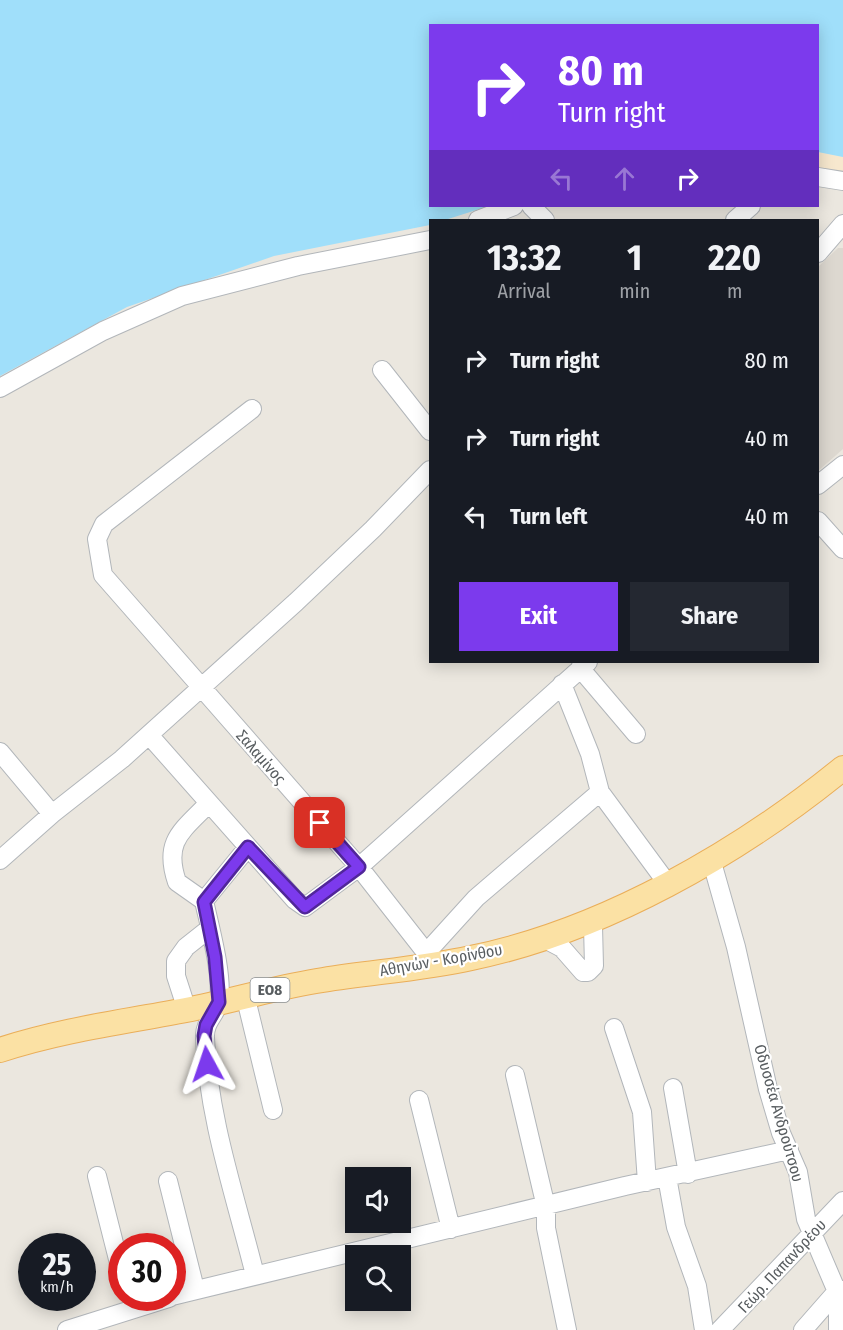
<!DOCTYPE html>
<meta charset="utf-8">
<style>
body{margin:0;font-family:"Fira Sans Condensed",sans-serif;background:#242831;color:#f1f3f6;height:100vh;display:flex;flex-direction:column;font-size:22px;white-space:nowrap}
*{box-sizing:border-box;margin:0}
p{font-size:20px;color:#9ea1a6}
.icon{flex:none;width:33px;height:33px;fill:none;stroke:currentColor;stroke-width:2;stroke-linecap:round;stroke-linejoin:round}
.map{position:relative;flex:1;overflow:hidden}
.side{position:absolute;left:429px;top:219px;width:390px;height:444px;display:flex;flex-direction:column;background:#171b24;border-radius:0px;box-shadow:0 3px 15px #0003}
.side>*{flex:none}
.hud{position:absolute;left:429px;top:24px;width:390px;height:183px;border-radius:0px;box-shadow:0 3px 15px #0003;background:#7c3aed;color:#fff;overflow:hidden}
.buttons{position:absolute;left:345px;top:1167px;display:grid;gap:12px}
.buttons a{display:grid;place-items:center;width:66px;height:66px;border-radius:0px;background:#171b24;box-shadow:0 3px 15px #0003;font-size:30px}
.speed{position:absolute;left:18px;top:1233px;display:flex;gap:12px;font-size:30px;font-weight:700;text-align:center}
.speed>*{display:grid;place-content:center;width:78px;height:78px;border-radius:50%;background:#171b24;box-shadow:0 3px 15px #0003;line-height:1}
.speed small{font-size:15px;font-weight:400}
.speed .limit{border:9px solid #d22;background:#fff;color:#111}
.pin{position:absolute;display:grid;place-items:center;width:51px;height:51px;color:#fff;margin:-26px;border-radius:12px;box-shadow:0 3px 9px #0006}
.me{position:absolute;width:66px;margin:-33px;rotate:355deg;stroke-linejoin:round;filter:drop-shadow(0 0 4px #0008)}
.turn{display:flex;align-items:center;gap:21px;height:126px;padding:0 30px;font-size:27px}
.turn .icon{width:78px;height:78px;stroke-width:2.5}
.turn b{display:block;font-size:42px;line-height:51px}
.lanes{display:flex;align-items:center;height:57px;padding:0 30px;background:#0003;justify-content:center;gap:30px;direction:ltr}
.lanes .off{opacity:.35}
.eta{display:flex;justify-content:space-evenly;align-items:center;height:102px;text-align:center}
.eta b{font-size:36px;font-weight:700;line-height:42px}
.primary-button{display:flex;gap:12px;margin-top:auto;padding:12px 30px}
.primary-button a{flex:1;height:69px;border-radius:0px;background:#7c3aed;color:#fff;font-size:24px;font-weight:700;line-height:69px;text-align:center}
.primary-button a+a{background:#242831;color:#f1f3f6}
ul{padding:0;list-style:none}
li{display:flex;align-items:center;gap:18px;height:78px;padding:0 30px}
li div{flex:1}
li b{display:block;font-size:22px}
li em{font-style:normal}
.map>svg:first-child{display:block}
</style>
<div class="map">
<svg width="843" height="1330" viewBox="0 0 843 1330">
<rect width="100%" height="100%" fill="#ebe7df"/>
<path fill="#ddd8d0" d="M 838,248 L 843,248 L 843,449 L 818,471 L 818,267 Z"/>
<path fill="#f7e8ce" d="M 818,152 L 843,157 L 843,175 L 818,171 Z"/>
<path fill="#a0dffa" d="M 0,0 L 843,0 L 843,157 L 818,152 L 818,26 L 430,26 L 430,206 L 489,206 L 445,220 L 430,220 L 430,225 L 274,256 L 127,307 L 0,376 Z"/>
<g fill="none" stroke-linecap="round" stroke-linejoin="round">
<defs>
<path id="minor" d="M 818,177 L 843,181
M 531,206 L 545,220
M 478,220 L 514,206
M 735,220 L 751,206
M 818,253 L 843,224
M 382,370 L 430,431
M 0,388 L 103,331 L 182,296 L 298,266 L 430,240
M 252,409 L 104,524 L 97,539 L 103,575 L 359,867 L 435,964
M 818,485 L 843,465
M 818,521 L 843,549
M 580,668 L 636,734
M 562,684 L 590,754 L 600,792 L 667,883
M 149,735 L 295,900 L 305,907 L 359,867 L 588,662
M 0,752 L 52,814
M 248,847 L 204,901 C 210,928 223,975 219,1001 C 217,1014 204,1021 205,1038 C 208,1118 236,1198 255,1275
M 711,859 L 736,947 L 768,1089 L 781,1133 L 798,1172 L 806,1219 L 838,1294 L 838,1330
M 0,860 L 52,814 L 122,759 L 296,602 L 373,529 L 430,470
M 204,901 L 177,882 C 163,841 182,831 209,803
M 543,938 L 562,948 L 583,972 L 588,972 L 594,966 L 593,926 L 595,918
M 427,952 L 476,898 L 600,792
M 245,995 L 273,1110
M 187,1010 L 176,976 L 176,961 L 186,947 L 210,928
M 614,1028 L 642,1112 L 647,1182
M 515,1075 L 546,1207 L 546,1228 L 567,1330
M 673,1088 L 688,1174
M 419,1100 L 451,1229
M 97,1176 L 122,1275
M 667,1177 L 676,1227 L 697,1286 L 704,1330
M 168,1181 L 195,1289
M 172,1296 L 625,1186 L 789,1150
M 67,1330 L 169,1298
M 720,1330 L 843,1201
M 803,1330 L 839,1289"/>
<path id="major" d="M 0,1050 C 61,1030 123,1022 186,1010 C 232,1001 276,987 323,980 C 372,972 422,969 471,958 C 603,931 739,853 843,768"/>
</defs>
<use href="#minor" stroke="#b2b6ba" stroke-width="20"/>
<use href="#major" stroke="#eaae59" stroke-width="26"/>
<use href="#minor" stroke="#fff" stroke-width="18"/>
<use href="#major" stroke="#fbe1a4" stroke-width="24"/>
</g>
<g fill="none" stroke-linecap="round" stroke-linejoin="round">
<defs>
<path id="route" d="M 207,1064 L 204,1036 L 206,1025 L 219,1002 L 215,957 L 204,902 L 248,847 L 305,907 L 359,867 L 320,823"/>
</defs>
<use href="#route" stroke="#51269a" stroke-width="15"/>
<use href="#route" stroke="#7c3aed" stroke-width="10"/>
</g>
<g text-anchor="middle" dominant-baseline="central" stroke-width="4.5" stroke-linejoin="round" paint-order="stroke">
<rect fill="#fff" stroke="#8a8e90" stroke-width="1.5" x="250.5" y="978" width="39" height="24" rx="4.5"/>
<g font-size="15" font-weight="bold" fill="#585d60">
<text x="270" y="990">ΕΟ8</text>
</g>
<g font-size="16" fill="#585d60" stroke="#fff">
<text transform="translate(261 757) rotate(49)">Σαλαμίνος</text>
<text transform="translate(441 960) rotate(-10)">Αθηνών - Κορίνθου</text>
<text transform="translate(779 1113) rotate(74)">Οδυσσέα Ανδρούτσου</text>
<text transform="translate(782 1266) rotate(-47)">Γεώρ. Παπανδρέου</text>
</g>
</g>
</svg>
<div class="buttons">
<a><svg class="icon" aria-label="sound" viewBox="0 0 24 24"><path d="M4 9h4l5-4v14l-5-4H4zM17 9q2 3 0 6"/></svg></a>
<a><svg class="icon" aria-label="search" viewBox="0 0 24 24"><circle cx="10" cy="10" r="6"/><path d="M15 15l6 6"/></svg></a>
</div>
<div class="speed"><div>25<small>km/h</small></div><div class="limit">30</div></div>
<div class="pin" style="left:320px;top:823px;background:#d93025"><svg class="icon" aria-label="arrive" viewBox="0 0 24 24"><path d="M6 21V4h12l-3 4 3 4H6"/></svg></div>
<svg class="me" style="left:207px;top:1064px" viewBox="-20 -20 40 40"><path d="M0-17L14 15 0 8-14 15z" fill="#7c3aed" stroke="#fff" stroke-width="4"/></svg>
<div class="hud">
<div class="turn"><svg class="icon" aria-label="right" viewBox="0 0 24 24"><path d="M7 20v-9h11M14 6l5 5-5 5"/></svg><div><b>80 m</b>Turn right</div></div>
<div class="lanes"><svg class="icon off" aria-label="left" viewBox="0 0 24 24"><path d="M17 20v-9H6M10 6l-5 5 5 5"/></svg><svg class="icon off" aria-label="ahead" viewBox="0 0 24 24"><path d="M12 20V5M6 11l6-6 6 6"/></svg><svg class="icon" aria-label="right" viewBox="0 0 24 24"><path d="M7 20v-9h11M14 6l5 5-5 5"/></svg></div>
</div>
<section class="side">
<div class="eta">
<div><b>13:32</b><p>Arrival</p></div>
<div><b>1</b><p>min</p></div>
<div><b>220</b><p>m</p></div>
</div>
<ul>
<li><svg class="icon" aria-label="right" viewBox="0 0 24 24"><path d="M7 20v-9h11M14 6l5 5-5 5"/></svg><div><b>Turn right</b></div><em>80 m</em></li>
<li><svg class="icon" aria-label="right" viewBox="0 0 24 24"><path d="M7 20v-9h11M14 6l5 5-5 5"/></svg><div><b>Turn right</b></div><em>40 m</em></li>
<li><svg class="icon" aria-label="left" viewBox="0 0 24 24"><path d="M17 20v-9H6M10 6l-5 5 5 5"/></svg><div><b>Turn left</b></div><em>40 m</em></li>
</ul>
<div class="primary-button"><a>Exit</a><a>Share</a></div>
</section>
</div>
